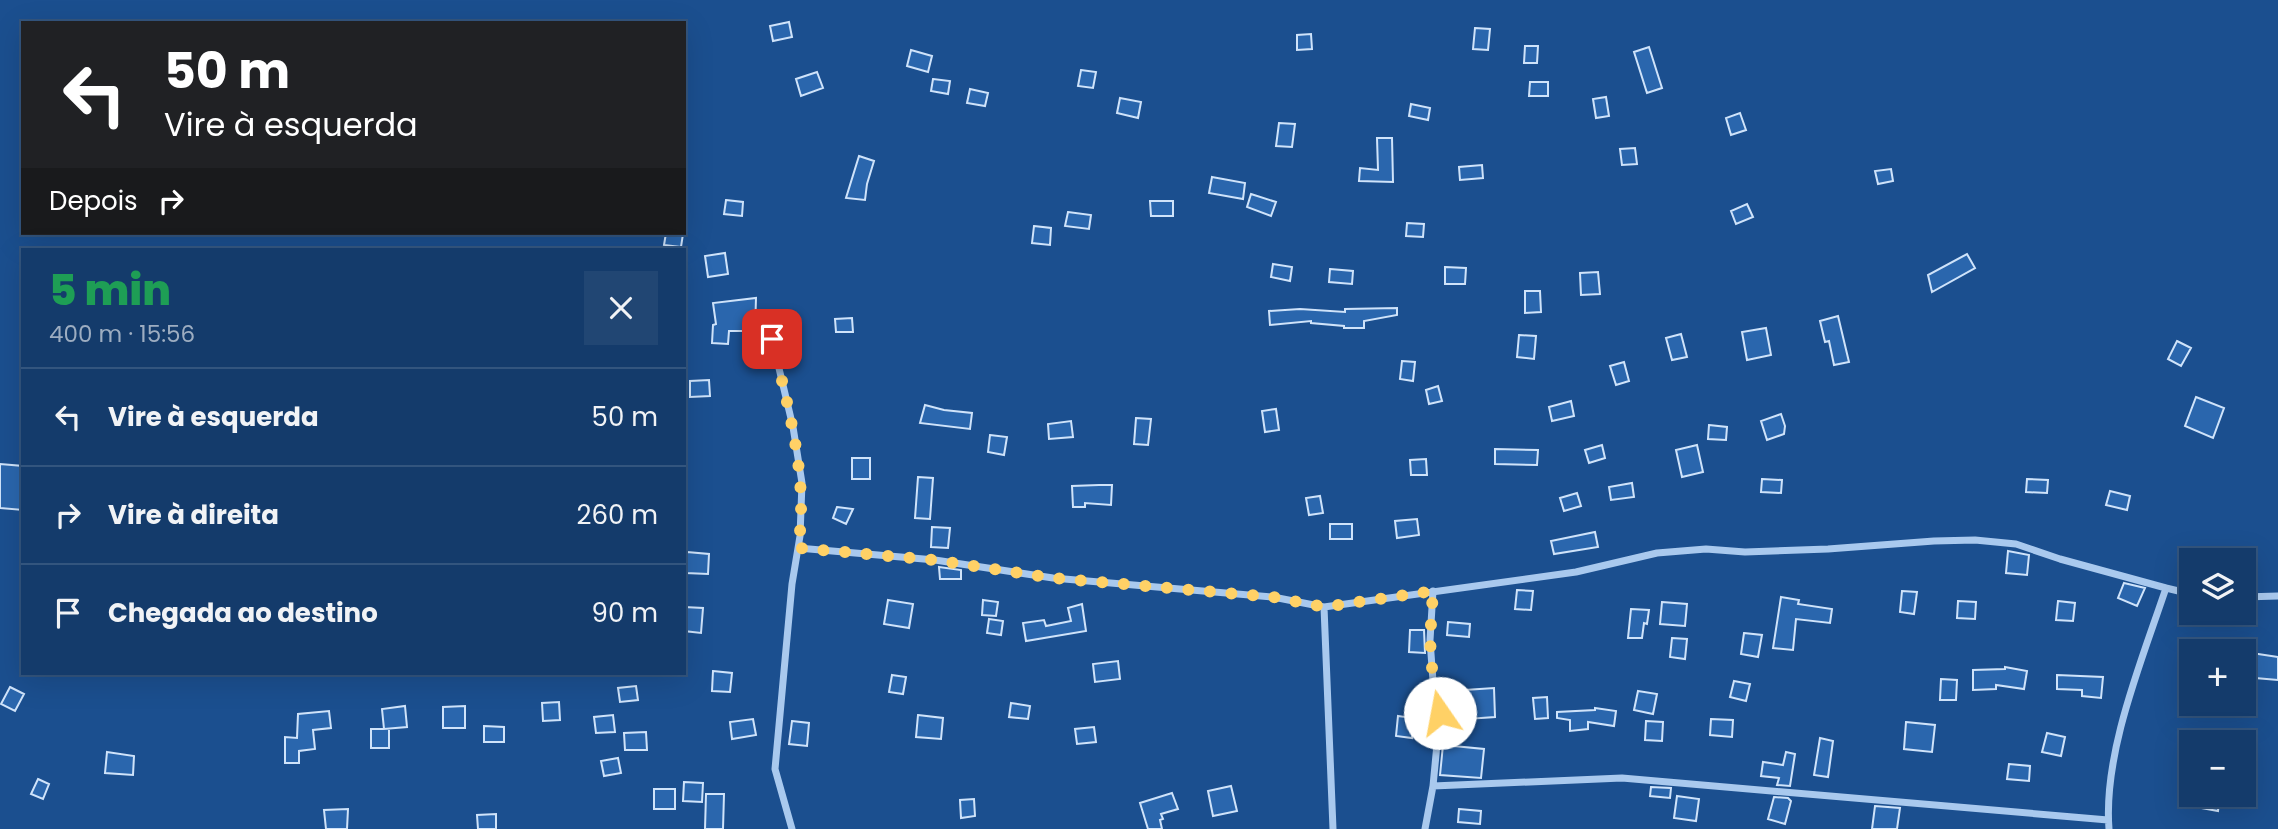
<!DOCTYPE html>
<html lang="pt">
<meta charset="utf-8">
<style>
body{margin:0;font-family:Poppins,sans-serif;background:#214673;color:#f1f3f6;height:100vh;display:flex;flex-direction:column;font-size:26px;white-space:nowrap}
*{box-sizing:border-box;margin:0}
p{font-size:23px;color:#9dadc1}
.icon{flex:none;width:38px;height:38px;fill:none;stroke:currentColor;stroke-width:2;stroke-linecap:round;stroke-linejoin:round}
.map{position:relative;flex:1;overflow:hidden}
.details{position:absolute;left:21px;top:248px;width:665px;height:427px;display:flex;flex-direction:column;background:#143b6b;border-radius:0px;box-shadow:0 7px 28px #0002,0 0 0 2px #33557e}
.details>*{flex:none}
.hud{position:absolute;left:21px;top:21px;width:665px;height:214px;border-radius:0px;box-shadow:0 7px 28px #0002,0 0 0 2px #33557e;background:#202124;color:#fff;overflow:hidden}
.controls{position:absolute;left:2179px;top:548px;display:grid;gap:14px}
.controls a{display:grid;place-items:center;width:77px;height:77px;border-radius:0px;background:#143b6b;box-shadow:0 7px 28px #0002,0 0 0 2px #33557e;font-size:35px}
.pin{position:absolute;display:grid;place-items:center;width:60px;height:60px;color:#fff;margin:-30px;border-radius:14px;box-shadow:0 4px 10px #0006}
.me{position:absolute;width:77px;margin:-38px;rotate:348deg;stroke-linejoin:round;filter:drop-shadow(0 0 5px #0008)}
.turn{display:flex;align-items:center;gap:24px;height:147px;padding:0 28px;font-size:32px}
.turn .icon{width:91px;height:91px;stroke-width:2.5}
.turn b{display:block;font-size:49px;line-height:60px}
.then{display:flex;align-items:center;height:66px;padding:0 28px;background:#0003;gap:14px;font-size:26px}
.round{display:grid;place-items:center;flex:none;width:74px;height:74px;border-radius:0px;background:#214673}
.head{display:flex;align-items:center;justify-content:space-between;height:119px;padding:0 28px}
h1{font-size:42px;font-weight:800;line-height:52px;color:#1e9e55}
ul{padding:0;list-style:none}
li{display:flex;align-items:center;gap:21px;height:98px;padding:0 28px;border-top:2px solid #33557e}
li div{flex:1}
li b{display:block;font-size:26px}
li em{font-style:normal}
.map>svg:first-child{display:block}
</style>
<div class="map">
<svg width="2278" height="829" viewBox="0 0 2278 829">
<rect width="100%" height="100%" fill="#1b4f8f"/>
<path fill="#2a66ad" stroke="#cfe3fa" stroke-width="2" d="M 789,22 L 792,37 L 773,41 L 770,26 Z
M 1475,28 L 1490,29 L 1488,50 L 1473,49 Z
M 1311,34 L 1312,49 L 1297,50 L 1297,35 Z
M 1525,46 L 1538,46 L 1537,63 L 1524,63 Z
M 1649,47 L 1662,88 L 1647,93 L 1634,52 Z
M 911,50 L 932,56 L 928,72 L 907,66 Z
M 1081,70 L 1096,72 L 1093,88 L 1078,86 Z
M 817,72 L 823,88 L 801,96 L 796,79 Z
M 933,79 L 950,81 L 948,94 L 931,91 Z
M 1530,82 L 1548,82 L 1548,96 L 1529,96 Z
M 970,89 L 988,93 L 985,106 L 967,103 Z
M 1606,97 L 1609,116 L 1596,118 L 1593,99 Z
M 1120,98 L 1141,102 L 1138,118 L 1117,113 Z
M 1411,104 L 1430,108 L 1428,120 L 1409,116 Z
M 1740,113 L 1746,130 L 1731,135 L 1726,118 Z
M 1279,123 L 1295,124 L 1292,147 L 1276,146 Z
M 1377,138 L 1392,138 L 1393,182 L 1359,181 L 1360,168 L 1378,170 Z
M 1635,148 L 1637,164 L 1622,165 L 1620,149 Z
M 859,156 L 874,161 L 867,184 L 865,200 L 846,198 Z
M 1482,165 L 1483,178 L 1460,180 L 1459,167 Z
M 1891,169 L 1893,181 L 1878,184 L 1875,171 Z
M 1212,177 L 1245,183 L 1243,199 L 1209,193 Z
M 1251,194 L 1276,202 L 1271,216 L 1247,207 Z
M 726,200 L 743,202 L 742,216 L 724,214 Z
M 1150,201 L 1173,201 L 1173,216 L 1151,216 Z
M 1747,204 L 1753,217 L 1736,224 L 1731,211 Z
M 1068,212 L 1091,215 L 1089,229 L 1065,226 Z
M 1407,223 L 1424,224 L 1423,237 L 1406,236 Z
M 1034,226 L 1051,228 L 1050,245 L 1032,243 Z
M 666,233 L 683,234 L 681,247 L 664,245 Z
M 725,253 L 728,274 L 708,277 L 705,256 Z
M 1967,254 L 1975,268 L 1932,292 L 1928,275 Z
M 1273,264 L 1292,267 L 1290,281 L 1271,277 Z
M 1445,267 L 1466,268 L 1465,284 L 1445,284 Z
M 1330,269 L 1353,271 L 1352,284 L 1329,282 Z
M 1598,272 L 1600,294 L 1581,295 L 1580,273 Z
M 1525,291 L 1540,291 L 1541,312 L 1525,313 Z
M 756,298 L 755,331 L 729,331 L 728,344 L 712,343 L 713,325 L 716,324 L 713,303 Z
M 1397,308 L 1397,315 L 1364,321 L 1364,328 L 1344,328 L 1344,326 L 1311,323 L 1311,321 L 1270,325 L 1269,311 L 1300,309 L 1345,312 L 1345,309 Z
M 1838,316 L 1849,362 L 1834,365 L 1829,341 L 1825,342 L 1820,321 Z
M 852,318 L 853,332 L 836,332 L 835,319 Z
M 1766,328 L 1771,355 L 1747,360 L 1742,332 Z
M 1681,334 L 1687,357 L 1672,360 L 1666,338 Z
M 1519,335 L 1536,336 L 1534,359 L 1517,357 Z
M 2177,341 L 2191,348 L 2181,366 L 2168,359 Z
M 1402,361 L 1415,362 L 1413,381 L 1400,379 Z
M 1624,362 L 1629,381 L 1616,385 L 1610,366 Z
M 709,380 L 710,396 L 690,397 L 690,381 Z
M 1438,386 L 1442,401 L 1429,404 L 1426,390 Z
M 2196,397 L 2224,408 L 2213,438 L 2185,426 Z
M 1571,401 L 1574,416 L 1552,421 L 1549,407 Z
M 925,405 L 944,410 L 972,413 L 970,429 L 920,423 Z
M 1276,409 L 1279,430 L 1265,432 L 1262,411 Z
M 1781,414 L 1785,426 L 1784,434 L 1767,440 L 1761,421 Z
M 1136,418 L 1151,419 L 1148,445 L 1134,444 Z
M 1071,421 L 1073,437 L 1049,439 L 1048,424 Z
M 1709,425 L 1727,427 L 1726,440 L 1708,439 Z
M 990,435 L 1007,437 L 1004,455 L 988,452 Z
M 1602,445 L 1605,458 L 1589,463 L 1585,450 Z
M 1697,445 L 1703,472 L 1682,477 L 1676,450 Z
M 1495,449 L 1538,450 L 1537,465 L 1495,464 Z
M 852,458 L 870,458 L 870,479 L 852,479 Z
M 1426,459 L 1427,475 L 1411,475 L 1410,460 Z
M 0,464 L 23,466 L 23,510 L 0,508 Z
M 918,477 L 933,478 L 930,519 L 915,518 Z
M 1762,479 L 1782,480 L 1781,493 L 1761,492 Z
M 2027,479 L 2048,480 L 2047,493 L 2026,492 Z
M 1632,483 L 1634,497 L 1611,500 L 1609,487 Z
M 1099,485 L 1112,485 L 1111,505 L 1085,503 L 1085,507 L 1073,507 L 1072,486 Z
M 2110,491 L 2130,496 L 2127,510 L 2106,505 Z
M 1577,493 L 1581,506 L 1564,511 L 1560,498 Z
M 1320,496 L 1323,513 L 1309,515 L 1306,498 Z
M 837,507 L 853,509 L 846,524 L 833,518 Z
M 1417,519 L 1419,535 L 1397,538 L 1395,521 Z
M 1330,524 L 1352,524 L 1352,539 L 1330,539 Z
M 932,527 L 950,528 L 948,548 L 931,547 Z
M 1595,532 L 1598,547 L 1554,554 L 1551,541 Z
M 2008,551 L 2029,555 L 2027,575 L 2006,573 Z
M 687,552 L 709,554 L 708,574 L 686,573 Z
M 939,567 L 961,570 L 961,579 L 940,579 Z
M 2124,583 L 2145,588 L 2137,606 L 2118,598 Z
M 1517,590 L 1533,591 L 1531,610 L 1515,609 Z
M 1902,591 L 1917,592 L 1914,614 L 1900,612 Z
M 1781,597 L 1799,600 L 1798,604 L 1832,609 L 1830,623 L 1796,619 L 1793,650 L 1773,648 Z
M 888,600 L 913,604 L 909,628 L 884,624 Z
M 983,600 L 998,602 L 996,616 L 982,615 Z
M 1958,601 L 1976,602 L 1975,619 L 1957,618 Z
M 2058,601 L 2075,603 L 2073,621 L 2056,620 Z
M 1662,602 L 1687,604 L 1685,626 L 1660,624 Z
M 1082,604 L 1086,631 L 1026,641 L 1023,623 L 1044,620 L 1046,626 L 1071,621 L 1068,608 Z
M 684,607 L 703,608 L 701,633 L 684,631 Z
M 1631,609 L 1649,610 L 1647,624 L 1644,623 L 1642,638 L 1628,638 Z
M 989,619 L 1003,621 L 1001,635 L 987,633 Z
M 1448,622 L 1470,624 L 1469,637 L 1447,635 Z
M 1410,630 L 1424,630 L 1425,653 L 1409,652 Z
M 1744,633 L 1762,635 L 1758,657 L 1741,654 Z
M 1672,638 L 1687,639 L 1685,659 L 1670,657 Z
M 2245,652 L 2278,657 L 2278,680 L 2244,677 Z
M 1118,661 L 1120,679 L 1095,682 L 1093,664 Z
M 2005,667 L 2027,671 L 2024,689 L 1996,685 L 1996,689 L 1973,690 L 1973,670 L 2005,669 Z
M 713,671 L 732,673 L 730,692 L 712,691 Z
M 892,675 L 906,677 L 903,694 L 889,692 Z
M 2057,675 L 2103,677 L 2101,698 L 2082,696 L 2082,690 L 2057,689 Z
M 1941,679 L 1957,680 L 1956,700 L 1940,700 Z
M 1734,681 L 1750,684 L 1746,701 L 1730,697 Z
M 636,686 L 638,700 L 620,702 L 618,688 Z
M 10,687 L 24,694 L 15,711 L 1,704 Z
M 1494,688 L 1495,717 L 1467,719 L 1465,690 Z
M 1638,691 L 1657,694 L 1653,714 L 1634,710 Z
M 1547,697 L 1548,718 L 1535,719 L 1533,698 Z
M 559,702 L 560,720 L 543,721 L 542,703 Z
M 1011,703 L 1030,706 L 1028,719 L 1009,717 Z
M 405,706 L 407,727 L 384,729 L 382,709 Z
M 465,706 L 465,728 L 443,728 L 443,707 Z
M 1595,708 L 1616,711 L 1614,726 L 1588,722 L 1588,729 L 1570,731 L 1570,720 L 1557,718 L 1557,712 L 1595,710 Z
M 329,711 L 331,728 L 313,730 L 315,749 L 299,751 L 299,763 L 285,763 L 285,737 L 297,738 L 298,714 Z
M 613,715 L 615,732 L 596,733 L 594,717 Z
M 918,715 L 943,718 L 941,739 L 916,737 Z
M 1398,716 L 1413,718 L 1412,738 L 1396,736 Z
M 753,719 L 756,735 L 732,739 L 730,722 Z
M 1711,719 L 1733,720 L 1732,737 L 1710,735 Z
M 792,721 L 809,723 L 807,746 L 789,744 Z
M 1646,721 L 1663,722 L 1662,741 L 1645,740 Z
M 1906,722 L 1935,725 L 1932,752 L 1904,749 Z
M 484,726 L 504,727 L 504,742 L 484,742 Z
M 1094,727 L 1096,742 L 1077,744 L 1075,729 Z
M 371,729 L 389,729 L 389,748 L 371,748 Z
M 646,732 L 647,750 L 625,750 L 624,733 Z
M 2047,733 L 2065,737 L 2061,756 L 2042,752 Z
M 1820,738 L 1833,741 L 1828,777 L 1814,775 Z
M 1443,745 L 1484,749 L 1481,778 L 1440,775 Z
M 107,752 L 134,756 L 133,775 L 105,773 Z
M 1786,752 L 1795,754 L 1790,786 L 1777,785 L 1779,778 L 1761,776 L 1763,762 L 1783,765 Z
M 618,758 L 621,773 L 604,776 L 601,761 Z
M 2009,764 L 2030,766 L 2029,781 L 2007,779 Z
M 38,779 L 49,784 L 43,799 L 31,794 Z
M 684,782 L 703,783 L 702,802 L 683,801 Z
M 1231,786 L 1237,811 L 1213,816 L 1208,791 Z
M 1651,787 L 1671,788 L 1670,798 L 1650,796 Z
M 654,789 L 675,789 L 675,809 L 654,809 Z
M 1172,793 L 1178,809 L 1161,814 L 1163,819 L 1160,820 L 1162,829 L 1148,829 L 1140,803 Z
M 706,794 L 724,794 L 723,829 L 705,829 Z
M 2203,794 L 2220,794 L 2218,811 L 2201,808 Z
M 1677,796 L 1699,799 L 1696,821 L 1674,818 Z
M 1774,797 L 1788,798 L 1791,801 L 1785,824 L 1768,819 Z
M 974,799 L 975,816 L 961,818 L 960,800 Z
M 1875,806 L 1900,808 L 1897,829 L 1872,829 Z
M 348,809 L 347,829 L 326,829 L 324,810 Z
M 1459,809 L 1481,811 L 1480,824 L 1458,822 Z
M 496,814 L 496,829 L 478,829 L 477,815 Z"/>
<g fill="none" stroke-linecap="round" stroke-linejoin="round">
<path stroke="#a9c9ee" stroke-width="7" d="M 772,339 L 793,427 L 802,483 L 800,536 L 792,584 L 775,769 L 792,829
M 798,548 L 935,560 L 1053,578 L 1273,597 L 1324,607 L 1333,829
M 2244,597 L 2278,596
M 1324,607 L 1576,572 L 1657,553 L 1706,549 L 1745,552 L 1828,549 L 1934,541 L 1975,540 L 2016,544 L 2060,559 L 2166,588
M 1433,786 L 1622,778 L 2108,820
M 1425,829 L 1433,786 L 1440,713 L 1433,681 L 1430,640 L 1433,591
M 2109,829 C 2103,753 2142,660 2166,588 L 2191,594"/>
</g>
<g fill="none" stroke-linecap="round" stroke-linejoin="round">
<path stroke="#ffd166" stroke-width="12" stroke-dasharray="0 21.6" d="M 772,339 C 788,408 809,477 798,548 L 935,560 L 1053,578 L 1273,597 L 1324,607 L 1433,591 L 1430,640 L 1433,681 L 1440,713"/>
</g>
</svg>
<div class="controls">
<a><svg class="icon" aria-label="layers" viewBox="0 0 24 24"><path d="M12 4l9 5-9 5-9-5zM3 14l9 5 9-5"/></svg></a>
<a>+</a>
<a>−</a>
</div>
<div class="pin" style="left:772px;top:339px;background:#d93025"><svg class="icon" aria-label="arrive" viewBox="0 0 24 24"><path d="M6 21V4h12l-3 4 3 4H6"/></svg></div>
<svg class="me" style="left:1440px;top:713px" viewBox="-20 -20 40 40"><circle r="19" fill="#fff"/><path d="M0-13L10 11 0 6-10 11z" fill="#ffd166"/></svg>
<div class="hud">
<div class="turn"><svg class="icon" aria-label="left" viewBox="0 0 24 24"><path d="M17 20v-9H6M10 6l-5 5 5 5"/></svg><div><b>50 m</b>Vire à esquerda</div></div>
<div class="then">Depois<svg class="icon" aria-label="right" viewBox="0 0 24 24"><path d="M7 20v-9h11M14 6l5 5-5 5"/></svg></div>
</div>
<section class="details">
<div class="head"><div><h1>5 min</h1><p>400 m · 15:56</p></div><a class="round"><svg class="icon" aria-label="close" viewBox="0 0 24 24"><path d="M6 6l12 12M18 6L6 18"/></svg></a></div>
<ul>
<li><svg class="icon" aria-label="left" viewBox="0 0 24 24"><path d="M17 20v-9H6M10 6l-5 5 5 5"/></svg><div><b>Vire à esquerda</b></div><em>50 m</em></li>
<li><svg class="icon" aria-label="right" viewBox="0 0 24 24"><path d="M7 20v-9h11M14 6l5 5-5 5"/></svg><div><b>Vire à direita</b></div><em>260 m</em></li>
<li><svg class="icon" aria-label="arrive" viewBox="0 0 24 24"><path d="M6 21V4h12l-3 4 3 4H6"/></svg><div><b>Chegada ao destino</b></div><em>90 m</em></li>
</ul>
</section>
</div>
